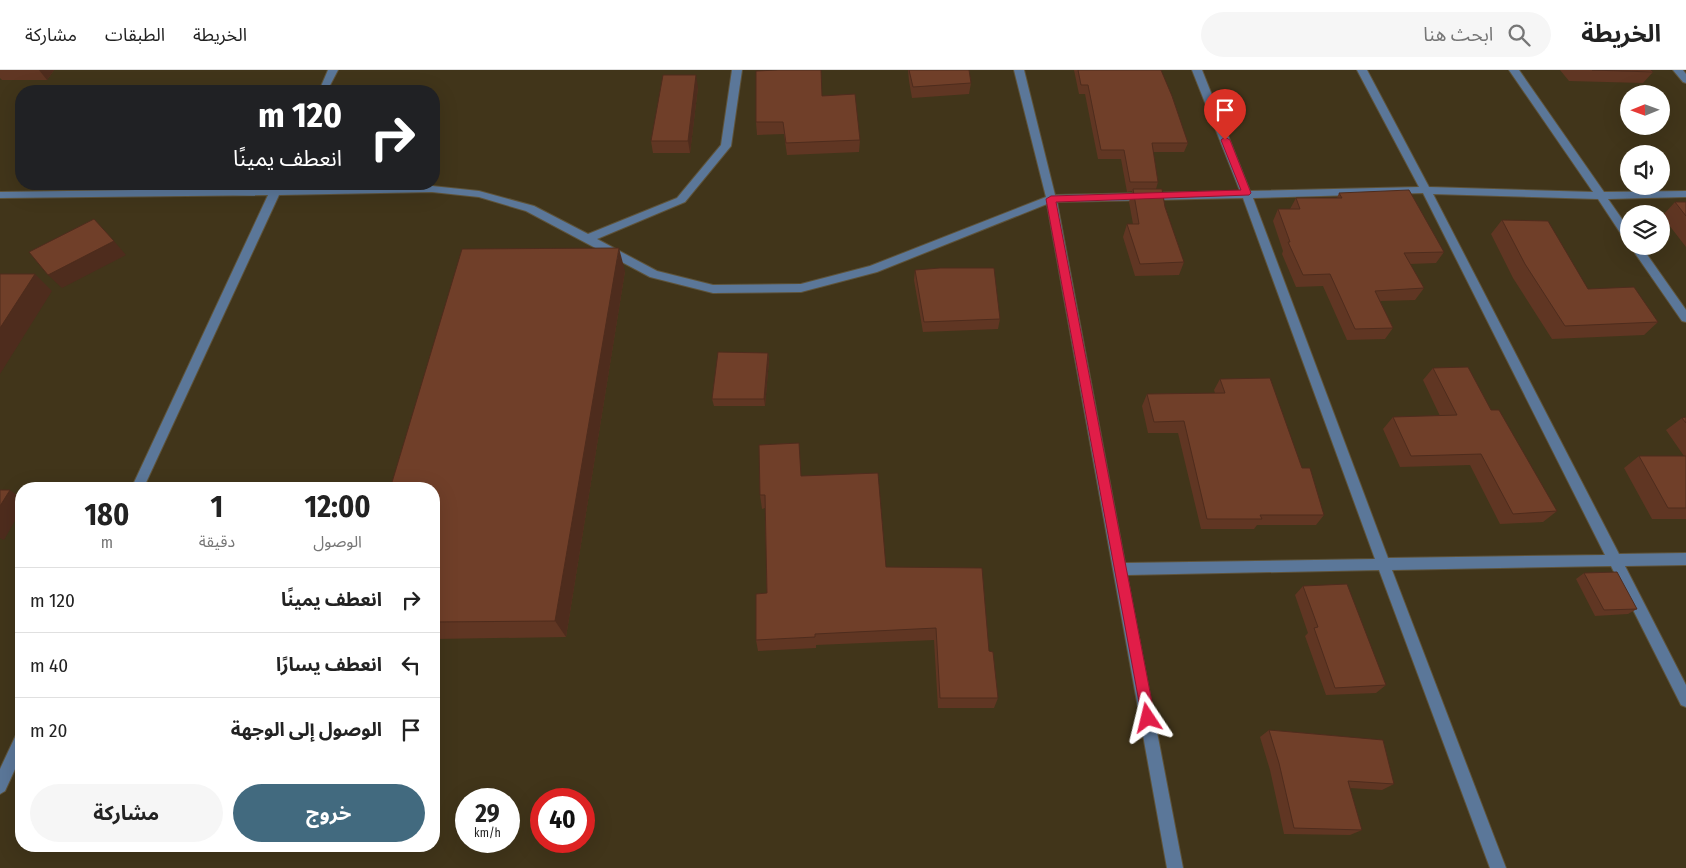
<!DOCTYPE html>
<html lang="ar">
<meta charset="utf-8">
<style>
body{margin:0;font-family:"Fira Sans Condensed","Noto Sans Arabic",sans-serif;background:#f6f6f6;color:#222;direction:rtl;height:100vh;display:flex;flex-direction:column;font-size:19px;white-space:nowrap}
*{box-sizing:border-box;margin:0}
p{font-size:16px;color:#767676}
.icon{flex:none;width:28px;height:28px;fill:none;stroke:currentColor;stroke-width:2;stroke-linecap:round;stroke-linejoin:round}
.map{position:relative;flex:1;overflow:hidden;direction:ltr}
.panel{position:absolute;left:15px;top:412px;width:425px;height:370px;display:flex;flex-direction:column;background:#fff;border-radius:20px;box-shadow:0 5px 20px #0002;direction:rtl}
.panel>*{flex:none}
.guide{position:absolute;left:15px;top:15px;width:425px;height:105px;border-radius:20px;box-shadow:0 5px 20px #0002;direction:rtl;background:#202124;color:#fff;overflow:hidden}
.needle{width:32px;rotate:269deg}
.buttons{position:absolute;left:1620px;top:15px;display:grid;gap:10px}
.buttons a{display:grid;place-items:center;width:50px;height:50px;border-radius:50%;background:#fff;box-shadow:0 5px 20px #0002;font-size:25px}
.speed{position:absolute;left:455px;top:718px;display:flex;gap:10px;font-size:25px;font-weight:700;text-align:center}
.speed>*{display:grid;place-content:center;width:65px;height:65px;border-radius:50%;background:#fff;box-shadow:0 5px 20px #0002;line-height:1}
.speed small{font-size:12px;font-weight:400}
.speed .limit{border:8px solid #d22;background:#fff;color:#111}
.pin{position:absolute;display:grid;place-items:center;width:42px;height:42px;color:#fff;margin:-51px -21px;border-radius:50% 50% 50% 0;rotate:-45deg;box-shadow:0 0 5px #0007}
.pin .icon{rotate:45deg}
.me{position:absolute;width:55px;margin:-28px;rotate:350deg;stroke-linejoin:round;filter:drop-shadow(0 0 4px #0008)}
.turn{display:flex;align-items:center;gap:18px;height:105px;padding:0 15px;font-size:22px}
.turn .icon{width:65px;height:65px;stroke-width:2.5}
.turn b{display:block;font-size:35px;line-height:42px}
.eta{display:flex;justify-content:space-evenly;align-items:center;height:85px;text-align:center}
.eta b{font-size:30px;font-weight:700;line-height:35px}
.action{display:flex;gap:10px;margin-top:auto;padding:10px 15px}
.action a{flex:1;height:58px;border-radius:30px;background:#426a7f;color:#fff;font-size:20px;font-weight:700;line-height:58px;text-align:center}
.action a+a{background:#f6f6f6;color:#222}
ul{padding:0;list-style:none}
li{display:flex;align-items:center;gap:15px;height:65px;padding:0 15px;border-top:1px solid #e0e0e0}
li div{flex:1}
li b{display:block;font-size:19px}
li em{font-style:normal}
header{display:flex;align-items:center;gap:30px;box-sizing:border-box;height:70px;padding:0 25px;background:#fff;border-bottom:1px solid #e0e0e0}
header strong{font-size:24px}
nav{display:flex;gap:28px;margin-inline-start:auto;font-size:18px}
.search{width:350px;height:45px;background:#f6f6f6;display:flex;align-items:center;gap:12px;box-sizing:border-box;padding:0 18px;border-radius:28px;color:#767676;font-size:19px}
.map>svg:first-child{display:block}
</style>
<header>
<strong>الخريطة</strong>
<div class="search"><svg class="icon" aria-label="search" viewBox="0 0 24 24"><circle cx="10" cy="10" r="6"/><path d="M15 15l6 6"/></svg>ابحث هنا</div>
<nav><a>الخريطة</a><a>الطبقات</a><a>مشاركة</a></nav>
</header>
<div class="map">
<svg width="1686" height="798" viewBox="0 0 1686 798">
<rect width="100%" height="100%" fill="#41351a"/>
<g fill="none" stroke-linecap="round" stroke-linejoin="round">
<defs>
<path id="minor" d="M 328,0 L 338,0 L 327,21 L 319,21 Z
M 732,0 L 742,0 L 731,76 L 685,132 L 597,169 L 657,201 L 713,215 L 801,214 L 870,196 L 1046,127 L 1014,0 L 1024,0 L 1055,125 L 1240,121 L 1192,0 L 1202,0 L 1250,121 L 1419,117 L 1357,0 L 1367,0 L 1429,117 L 1593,122 L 1509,0 L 1519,0 L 1604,122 L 1686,121 L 1686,127 L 1608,129 L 1629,159 L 1629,171 L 1625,170 L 1598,129 L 1433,124 L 1619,484 L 1686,483 L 1686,495 L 1625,496 L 1686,615 L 1686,637 L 1681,635 L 1611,496 L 1392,500 L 1506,798 L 1490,798 L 1379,500 L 1127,505 L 1183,798 L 1167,798 L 1047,134 L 877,202 L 801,222 L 713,223 L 650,207 L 526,141 L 479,127 L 432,122 L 279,125 L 143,419 L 131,419 L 268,125 L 0,128 L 0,122 L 272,118 L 277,114 L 281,115 L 282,118 L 432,116 L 479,121 L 534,136 L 588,164 L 677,128 L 721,75 ZM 1423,123 L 1605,485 L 1388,488 L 1253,128 ZM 1243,128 L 1375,489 L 1125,493 L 1057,132 Z
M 1673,0 L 1683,0 L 1686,4 L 1686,13 L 1683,12 Z
M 1630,176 L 1641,176 L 1686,240 L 1686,252 L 1682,251 Z
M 21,663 L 21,686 L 5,721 L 0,724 L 0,699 L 16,665 Z"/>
</defs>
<use href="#minor" stroke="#5e533a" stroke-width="2"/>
<use href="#minor" fill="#5b7799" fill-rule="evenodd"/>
</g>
<path fill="#603623" d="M 0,0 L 54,0 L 47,10 L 2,10 L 0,8 Z
M 908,0 L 969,0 L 971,13 L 969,24 L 912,28 L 909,11 Z
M 1074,0 L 1161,0 L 1188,73 L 1184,82 L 1153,82 L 1158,112 L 1156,119 L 1165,137 L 1184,192 L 1179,205 L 1135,206 L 1123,167 L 1127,154 L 1133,154 L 1129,132 L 1132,121 L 1127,122 L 1121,89 L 1098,89 L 1085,24 L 1079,24 Z
M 1560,0 L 1651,0 L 1653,2 L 1643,13 L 1569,11 Z
M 698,17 L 690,83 L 653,83 L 651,71 Z
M 822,26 L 860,70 L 859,82 L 787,85 L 784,64 L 757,65 L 756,52 Z
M 1339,123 L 1444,182 L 1436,193 L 1410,194 L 1424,218 L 1415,230 L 1380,231 L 1393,258 L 1385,269 L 1347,270 L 1323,216 L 1296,217 L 1282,184 L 1283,181 L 1273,151 L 1278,139 L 1290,139 L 1296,128 L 1337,128 Z
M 1675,132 L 1686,132 L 1686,177 L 1662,146 Z
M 1502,150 L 1588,219 L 1658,252 L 1644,265 L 1552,269 L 1513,208 L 1491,164 Z
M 915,200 L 1000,249 L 998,259 L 923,262 L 914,210 Z
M 625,201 L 566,567 L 434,569 L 434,419 Z
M 768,283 L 769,290 L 765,336 L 714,336 L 712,329 Z
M 1433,298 L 1491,340 L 1557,441 L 1543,452 L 1500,454 L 1470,395 L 1400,397 L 1383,359 L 1393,347 L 1440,346 L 1423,310 Z
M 1220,309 L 1302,398 L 1324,445 L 1316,455 L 1257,455 L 1254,459 L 1201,459 L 1178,363 L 1148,363 L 1142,336 L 1147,324 L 1215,323 L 1214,320 Z
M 1686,347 L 1686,449 L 1652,449 L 1624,398 L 1639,386 L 1684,386 L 1666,360 L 1682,348 Z
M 801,406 L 886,497 L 989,581 L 998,628 L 994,638 L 938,638 L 934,570 L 816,575 L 816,578 L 758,581 L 756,570 L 767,523 L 765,438 L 762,439 L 760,425 Z
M 1584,503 L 1637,539 L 1628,544 L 1595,546 L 1576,509 Z
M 1303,516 L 1386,615 L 1376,623 L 1326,625 L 1305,566 L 1308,563 L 1295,525 Z
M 1269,660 L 1394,714 L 1382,720 L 1350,718 L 1362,760 L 1350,765 L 1284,764 L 1270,700 L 1260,667 Z"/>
<path fill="#4e2c1d" d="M 39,0 L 54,0 L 47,10 Z
M 696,5 L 698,17 L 690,83 L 688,71 Z
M 114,171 L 126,185 L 62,218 L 48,205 Z
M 619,178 L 625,201 L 566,567 L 555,551 Z
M 35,204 L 52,221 L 0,304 L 0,258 Z
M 768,283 L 769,290 L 765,336 L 764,329 Z
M 10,420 L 21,428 L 21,440 L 4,470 L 0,468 L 0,436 Z"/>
<path fill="#703f29" stroke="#4e2c1d" d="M 778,0 L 821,0 L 822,26 L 855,24 L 860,70 L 786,73 L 783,52 L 756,52 L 756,1 Z
M 909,0 L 969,0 L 971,13 L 913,17 Z
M 1078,0 L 1161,0 L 1172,26 L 1188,73 L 1152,73 L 1158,112 L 1130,112 L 1124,80 L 1101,80 L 1088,15 L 1081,15 Z
M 1592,0 L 1651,0 L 1653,2 Z
M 663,5 L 696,5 L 688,71 L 651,71 Z
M 1133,119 L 1162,119 L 1165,137 L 1184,192 L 1140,194 L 1127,154 L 1139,154 Z
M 1409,120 L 1444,182 L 1404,183 L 1424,218 L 1375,221 L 1393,258 L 1355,259 L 1330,204 L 1303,205 L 1288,172 L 1290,172 L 1278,139 L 1300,139 L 1296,128 L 1342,128 L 1339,123 Z
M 1675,132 L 1686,132 L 1686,146 Z
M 94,149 L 114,171 L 48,205 L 29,182 Z
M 1502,150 L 1548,151 L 1588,219 L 1634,217 L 1658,252 L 1565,256 L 1525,194 Z
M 619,178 L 555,551 L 434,552 L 434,419 L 390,419 L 462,179 Z
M 940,198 L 994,198 L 1000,249 L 924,252 L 915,200 Z
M 0,204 L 35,204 L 0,258 Z
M 718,282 L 768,283 L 764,329 L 712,329 Z
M 1468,297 L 1491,340 L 1499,340 L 1557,441 L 1513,444 L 1481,384 L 1411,386 L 1393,347 L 1457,345 L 1433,298 Z
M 1270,308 L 1302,398 L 1310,398 L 1324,445 L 1260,445 L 1262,449 L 1207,449 L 1184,351 L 1154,352 L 1147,324 L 1225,323 L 1220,309 Z
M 1686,347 L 1686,353 L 1682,348 Z
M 799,373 L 801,406 L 878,403 L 886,497 L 982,498 L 989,581 L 993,582 L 998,628 L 940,628 L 936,558 L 815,564 L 815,567 L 756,570 L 756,524 L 767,523 L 765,425 L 760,425 L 759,375 Z
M 1639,386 L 1686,386 L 1686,438 L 1668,438 Z
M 0,420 L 10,420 L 0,436 Z
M 1617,502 L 1637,539 L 1604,540 L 1584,503 Z
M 1347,514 L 1386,615 L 1335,618 L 1314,558 L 1318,557 L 1303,516 Z
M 1269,660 L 1383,670 L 1394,714 L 1348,711 L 1362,760 L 1294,758 L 1279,693 Z"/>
<path fill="#e11d48" stroke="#92132f" d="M 1225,67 L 1230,70 L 1251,123 L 1249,125 L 1056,132 L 1155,648 L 1153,653 L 1148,655 L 1144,653 L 1142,648 L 1046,129 L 1051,126 L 1241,120 L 1221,70 Z"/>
</svg>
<div class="buttons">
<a><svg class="needle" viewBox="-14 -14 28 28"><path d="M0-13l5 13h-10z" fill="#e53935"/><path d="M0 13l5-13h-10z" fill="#767676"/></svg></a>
<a><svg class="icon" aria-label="sound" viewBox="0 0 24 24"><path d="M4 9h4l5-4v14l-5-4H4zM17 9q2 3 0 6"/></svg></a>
<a><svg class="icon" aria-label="layers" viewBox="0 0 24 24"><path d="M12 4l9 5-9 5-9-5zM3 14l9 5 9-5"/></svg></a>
</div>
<div class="speed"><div>29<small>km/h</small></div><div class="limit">40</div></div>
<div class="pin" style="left:1225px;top:70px;background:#d93025"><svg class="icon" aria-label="arrive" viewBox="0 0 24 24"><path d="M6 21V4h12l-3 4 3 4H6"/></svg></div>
<svg class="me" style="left:1148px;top:648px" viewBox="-20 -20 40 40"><path d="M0-17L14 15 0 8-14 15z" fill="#e11d48" stroke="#fff" stroke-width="4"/></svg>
<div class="guide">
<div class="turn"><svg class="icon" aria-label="right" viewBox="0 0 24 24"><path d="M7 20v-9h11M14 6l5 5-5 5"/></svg><div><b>120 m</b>انعطف يمينًا</div></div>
</div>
<section class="panel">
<div class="eta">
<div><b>12:00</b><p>الوصول</p></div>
<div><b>1</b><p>دقيقة</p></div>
<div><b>180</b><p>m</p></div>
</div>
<ul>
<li><svg class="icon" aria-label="right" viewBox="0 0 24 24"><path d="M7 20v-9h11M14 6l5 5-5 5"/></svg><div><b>انعطف يمينًا</b></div><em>120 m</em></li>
<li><svg class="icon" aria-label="left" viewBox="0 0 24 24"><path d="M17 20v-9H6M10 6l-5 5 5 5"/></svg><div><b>انعطف يسارًا</b></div><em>40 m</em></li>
<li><svg class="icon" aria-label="arrive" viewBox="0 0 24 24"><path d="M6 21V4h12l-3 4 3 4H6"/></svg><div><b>الوصول إلى الوجهة</b></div><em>20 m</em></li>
</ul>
<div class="action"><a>خروج</a><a>مشاركة</a></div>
</section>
</div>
